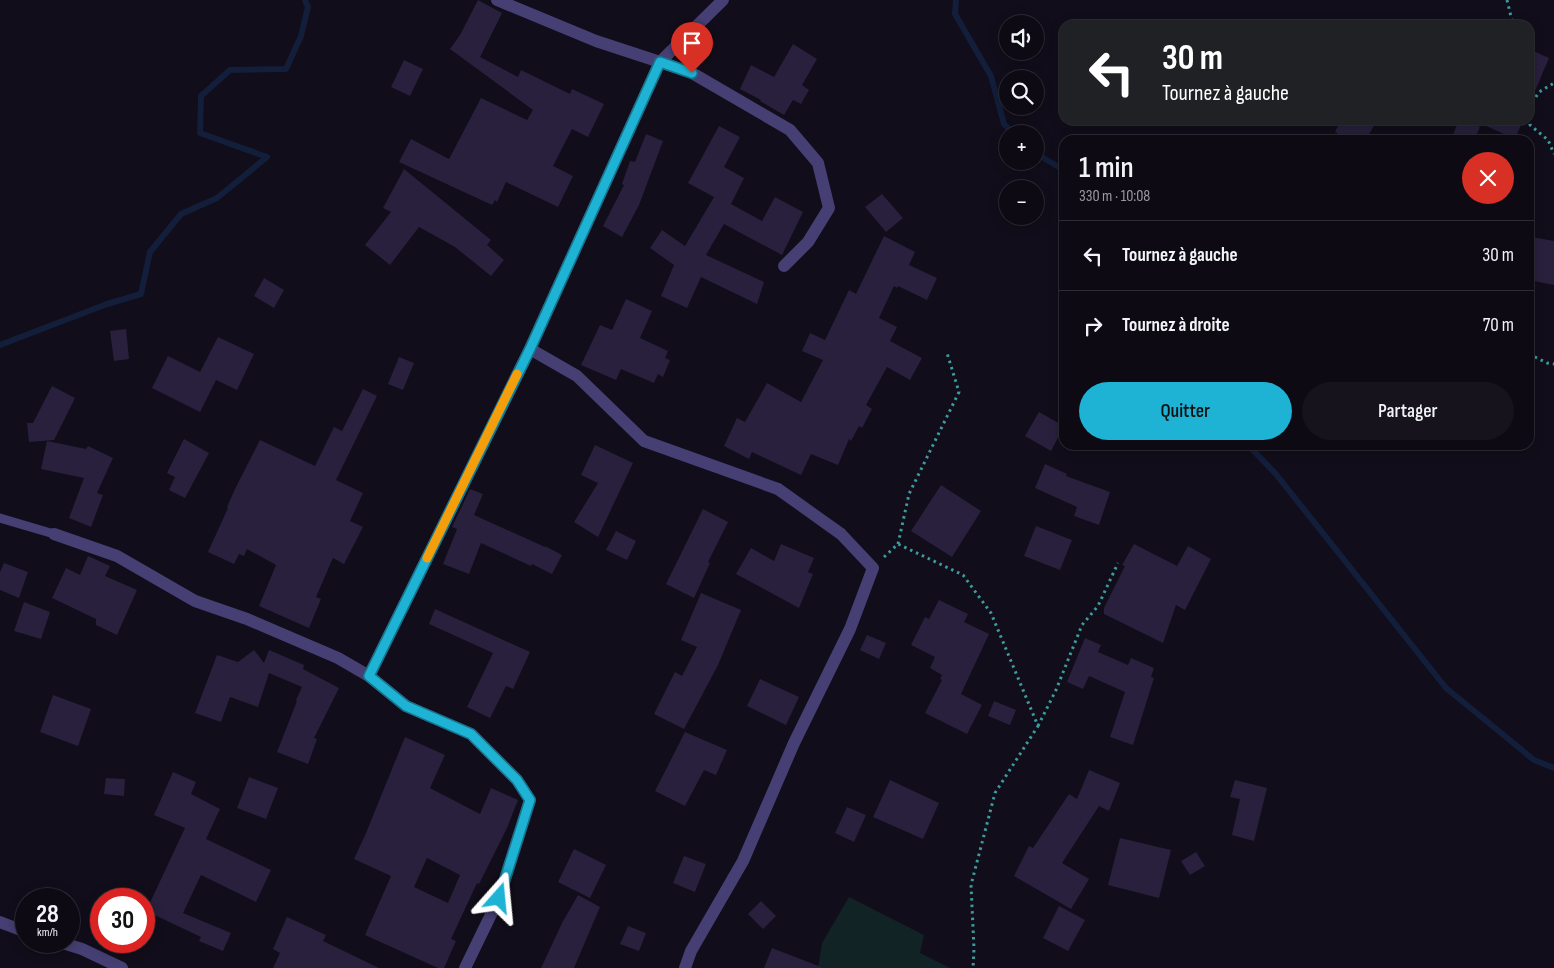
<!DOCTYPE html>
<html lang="fr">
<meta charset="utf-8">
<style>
body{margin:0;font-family:"Sofia Sans Condensed",sans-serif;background:#16131d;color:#f1f3f6;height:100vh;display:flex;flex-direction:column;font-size:19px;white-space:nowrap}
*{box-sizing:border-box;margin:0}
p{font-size:16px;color:#9a9aa0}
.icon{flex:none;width:28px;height:28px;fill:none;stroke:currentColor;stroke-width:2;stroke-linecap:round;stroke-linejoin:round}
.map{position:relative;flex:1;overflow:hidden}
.side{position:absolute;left:1059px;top:135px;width:475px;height:315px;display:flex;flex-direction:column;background:#0d0a14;border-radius:15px;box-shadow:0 2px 12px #0003,0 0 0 1px #2d2b34}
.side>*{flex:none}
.hud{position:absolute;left:1059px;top:20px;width:475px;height:105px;border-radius:15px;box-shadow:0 2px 12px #0003,0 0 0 1px #2d2b34;background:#202124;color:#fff;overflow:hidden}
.buttons{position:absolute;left:999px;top:15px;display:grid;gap:10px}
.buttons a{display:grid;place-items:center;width:45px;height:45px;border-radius:50%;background:#0d0a14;box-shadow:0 2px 12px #0003,0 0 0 1px #2d2b34;font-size:25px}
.speed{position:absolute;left:15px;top:888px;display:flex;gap:10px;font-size:25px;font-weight:700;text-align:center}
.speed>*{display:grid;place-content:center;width:65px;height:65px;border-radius:50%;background:#0d0a14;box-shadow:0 2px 12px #0003,0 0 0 1px #2d2b34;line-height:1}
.speed small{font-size:12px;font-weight:400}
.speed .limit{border:8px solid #d22;background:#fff;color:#111}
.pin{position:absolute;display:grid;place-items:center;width:42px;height:42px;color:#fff;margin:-51px -21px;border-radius:50% 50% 50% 0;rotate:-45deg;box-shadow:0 0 5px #0007}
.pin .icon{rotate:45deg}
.me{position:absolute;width:55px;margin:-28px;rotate:18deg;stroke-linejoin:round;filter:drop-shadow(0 0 4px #0008)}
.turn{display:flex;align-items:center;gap:18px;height:105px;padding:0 20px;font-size:22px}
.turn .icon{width:65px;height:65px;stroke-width:2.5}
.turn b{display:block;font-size:35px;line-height:42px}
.round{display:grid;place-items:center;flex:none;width:52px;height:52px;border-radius:26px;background:#16131d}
.headline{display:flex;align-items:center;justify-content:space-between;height:85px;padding:0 20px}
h1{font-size:30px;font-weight:600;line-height:38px}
.button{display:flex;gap:10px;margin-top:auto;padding:10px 20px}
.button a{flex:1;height:58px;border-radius:30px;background:#1eb2d4;color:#111;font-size:20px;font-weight:600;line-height:58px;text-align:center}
.button a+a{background:#16131d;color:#f1f3f6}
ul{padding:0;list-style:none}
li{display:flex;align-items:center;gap:15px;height:70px;padding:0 20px;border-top:1px solid #2d2b34}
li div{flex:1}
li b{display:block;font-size:19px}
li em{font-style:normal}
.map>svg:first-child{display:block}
</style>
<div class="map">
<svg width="1554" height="968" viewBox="0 0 1554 968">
<rect width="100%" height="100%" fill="#110d1a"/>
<path fill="#112324" d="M 849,897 L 924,935 L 920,953 L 950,968 L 818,968 L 822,943 Z"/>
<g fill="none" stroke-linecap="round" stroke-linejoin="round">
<path stroke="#121e3a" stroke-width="6" d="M 956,0 L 955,14 L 991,76 L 1004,124 L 1014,134
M 1035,153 L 1064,170
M 0,345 L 107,304 L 141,294 L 150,252 L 181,214 L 217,198 L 267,157 L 200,133 L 201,96 L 230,70 L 286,69 L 301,36 L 308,7 L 305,0
M 1248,445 L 1275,473 L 1446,688 L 1534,760 L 1554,768"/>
</g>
<path fill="#28203d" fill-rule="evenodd" d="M 478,0 L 502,13 L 480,57 L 518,77 L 521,70 L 570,94 L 572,89 L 604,104 L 588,137 L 572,129 L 553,166 L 573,176 L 558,207 L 506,182 L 497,202 L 495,200 L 492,205 L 399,162 L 411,139 L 449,159 L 481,98 L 527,120 L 533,110 L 450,49 L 460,35 Z
M 793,44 L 817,59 L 802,85 L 809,90 L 801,104 L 793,100 L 784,115 L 760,101 L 761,100 L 740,89 L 751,65 L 774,77 Z
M 1529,49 L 1549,58 L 1529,105 Z
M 404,60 L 423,69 L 410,96 L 391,87 Z
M 1341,120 L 1377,120 L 1366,140 L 1349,140 L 1335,132 Z
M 1459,120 L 1463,120 L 1480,127 L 1474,140 L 1451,140 Z
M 1473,120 L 1523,120 L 1515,139 Z
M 719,126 L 740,137 L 724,167 L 744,178 L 731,204 L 762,221 L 775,197 L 803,212 L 782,255 L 724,224 L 706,255 L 764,282 L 757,304 L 701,277 L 687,308 L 661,296 L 674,265 L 650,248 L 662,230 L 685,246 L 714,197 L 688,183 Z
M 646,134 L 663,141 L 639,205 L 622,237 L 603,226 L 624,185 L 622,184 L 630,161 L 635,162 Z
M 404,169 L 491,240 L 487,245 L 504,260 L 491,276 L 455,247 L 419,227 L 390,265 L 365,245 L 391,212 L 383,208 Z
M 882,194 L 903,218 L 886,232 L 865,207 Z
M 884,236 L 915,252 L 909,265 L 937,278 L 927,300 L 898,286 L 897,288 L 894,286 L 879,318 L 897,327 L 890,341 L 922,358 L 910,380 L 887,367 L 866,405 L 872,409 L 862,428 L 859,426 L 851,441 L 849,439 L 838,465 L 811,454 L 801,475 L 752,452 L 749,459 L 724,446 L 737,418 L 745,422 L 767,383 L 801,402 L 823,360 L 802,351 L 810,333 L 825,340 L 849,290 L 856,294 Z
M 1532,237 L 1554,241 L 1554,285 L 1529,280 L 1529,255 Z
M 264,278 L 284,290 L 274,308 L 254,296 Z
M 626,299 L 652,311 L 640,338 L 668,351 L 665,358 L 670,360 L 663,377 L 658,374 L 654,383 L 621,369 L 616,380 L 581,365 L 600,325 L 612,330 Z
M 126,329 L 129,359 L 114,361 L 110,331 Z
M 218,337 L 254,354 L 237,390 L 216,380 L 200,412 L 152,388 L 168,356 L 200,372 Z
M 399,357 L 414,363 L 403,390 L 388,384 Z
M 52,386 L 75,398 L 54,440 L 29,442 L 27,423 L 33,423 Z
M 363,389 L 377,396 L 336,480 L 363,493 L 350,521 L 363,527 L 344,564 L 333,558 L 316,597 L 321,599 L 309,628 L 259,606 L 276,565 L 247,549 L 244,556 L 239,554 L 234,564 L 208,552 L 228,508 L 227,507 L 235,489 L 260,440 L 315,466 L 334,427 L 342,431 Z
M 1039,412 L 1064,426 L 1051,451 L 1025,436 Z
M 184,439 L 209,453 L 185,498 L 169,490 L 175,477 L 167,473 Z
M 47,441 L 86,449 L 88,446 L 113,458 L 97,493 L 103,495 L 91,527 L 69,518 L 84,478 L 41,469 Z
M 595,445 L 633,463 L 598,537 L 574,522 L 598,483 L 581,475 Z
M 1045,464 L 1067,474 L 1066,476 L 1110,492 L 1099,525 L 1074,516 L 1077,507 L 1035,488 Z
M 941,485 L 981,511 L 952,557 L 911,531 Z
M 470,489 L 483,494 L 474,515 L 545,547 L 545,546 L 562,555 L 552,574 L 532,564 L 531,566 L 481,543 L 469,574 L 443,564 L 457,529 L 452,527 Z
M 703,509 L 728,522 L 708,562 L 710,563 L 694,598 L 666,584 Z
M 1036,526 L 1072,540 L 1060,570 L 1024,556 Z
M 616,531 L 636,541 L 627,560 L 606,550 Z
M 781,544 L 814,558 L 808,572 L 813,574 L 799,608 L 736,574 L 751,548 L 774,561 Z
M 1134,544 L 1177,566 L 1188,546 L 1211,559 L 1185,610 L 1176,605 L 1163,643 L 1104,614 L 1104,608 L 1125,566 L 1122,565 Z
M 88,556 L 110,566 L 105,576 L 137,590 L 117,635 L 96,625 L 96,619 L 52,598 L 66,568 L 80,575 Z
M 4,563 L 28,572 L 19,598 L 0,590 L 0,572 Z
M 701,593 L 741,610 L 718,665 L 684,729 L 654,714 L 675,672 L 682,676 L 697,647 L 681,640 Z
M 939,600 L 968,614 L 964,622 L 989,634 L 961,694 L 982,705 L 967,734 L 925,713 L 942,680 L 940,679 L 942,675 L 930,668 L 935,657 L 911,645 L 925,617 L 929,619 Z
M 24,602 L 50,612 L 41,639 L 14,631 Z
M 435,609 L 530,652 L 513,689 L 506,686 L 490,718 L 467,707 L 493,653 L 429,624 Z
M 867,635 L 886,643 L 879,659 L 860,650 Z
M 1085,638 L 1101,645 L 1098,652 L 1128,665 L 1131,658 L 1154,668 L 1151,677 L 1154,678 L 1133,745 L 1110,737 L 1125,692 L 1089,676 L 1083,689 L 1067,682 Z
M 254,650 L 264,663 L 269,650 L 304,665 L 303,669 L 339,688 L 314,738 L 317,739 L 308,764 L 277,752 L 297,701 L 296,700 L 302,687 L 269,673 L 258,707 L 230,697 L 221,722 L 195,713 L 217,655 L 238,662 Z
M 760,679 L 799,697 L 786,725 L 747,706 Z
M 53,695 L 91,709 L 78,746 L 40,732 Z
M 994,701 L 1016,710 L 1010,725 L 988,716 Z
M 685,732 L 727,750 L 716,775 L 704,770 L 685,806 L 655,791 Z
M 405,737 L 445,755 L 430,788 L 480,814 L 491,788 L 518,800 L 507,828 L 479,884 L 477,883 L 451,939 L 456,941 L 444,968 L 438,968 L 365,935 L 391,876 L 354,859 L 366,833 ZM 427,858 L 460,875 L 448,903 L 414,887 Z
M 1089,770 L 1120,783 L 1109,811 L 1099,806 L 1062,863 L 1089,879 L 1071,909 L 1014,876 L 1029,846 L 1033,848 L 1069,794 L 1077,799 Z
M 173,772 L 196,782 L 191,794 L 220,809 L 206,839 L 271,870 L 256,902 L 201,875 L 183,913 L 231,933 L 223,951 L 199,941 L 201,937 L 146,911 L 185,828 L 154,815 Z
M 249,777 L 278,788 L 266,819 L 237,808 Z
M 106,778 L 125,779 L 124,796 L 104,794 Z
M 890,780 L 939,803 L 923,839 L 873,817 Z
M 1235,780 L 1267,788 L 1254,841 L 1232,835 L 1240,799 L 1230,797 Z
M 847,807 L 866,815 L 854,842 L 835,833 Z
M 1120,838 L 1171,850 L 1159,898 L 1108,885 Z
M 574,849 L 606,865 L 590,898 L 558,882 Z
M 1196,852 L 1205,866 L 1190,875 L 1181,861 Z
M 684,856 L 706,864 L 695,892 L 673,883 Z
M 578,895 L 600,907 L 574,968 L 541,968 L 562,923 Z
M 761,901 L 776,916 L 763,929 L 748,914 Z
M 1059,906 L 1085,920 L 1068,951 L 1043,938 Z
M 287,917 L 326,935 L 323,941 L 379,968 L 273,968 L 280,953 L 273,949 Z
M 628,926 L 646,933 L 639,951 L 620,944 Z
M 772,948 L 821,967 L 821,968 L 764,968 Z"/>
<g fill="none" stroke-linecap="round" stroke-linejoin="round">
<path stroke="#3c9b9e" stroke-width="3" stroke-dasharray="2.5 4" stroke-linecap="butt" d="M 1507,0 L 1513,25
M 1357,25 L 1372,21 L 1379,25
M 1529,108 L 1539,92 L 1554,83
M 1529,111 L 1530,125 L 1548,140 L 1554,154
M 1529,354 L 1547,363 L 1554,364
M 898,544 L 909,494 L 959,392 L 947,353
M 884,557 L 898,544 L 963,575 L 991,613 L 1038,726 L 995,793 L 971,885 L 974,949 L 973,968
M 1038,726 L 1056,690 L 1082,625 L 1098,606 L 1118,563"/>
<path stroke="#453f73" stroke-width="9" d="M 0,518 L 54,534"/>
<path stroke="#453f73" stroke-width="12" d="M 723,0 L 660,62 L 692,73 L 790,130 L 818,163 L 829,208 L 808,242 L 784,266
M 530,349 L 577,376 L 644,441 L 778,489 L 841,534 L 873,568 L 850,629 L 794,743 L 743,861 L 691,951 L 685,968
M 54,534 L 117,556 L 195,601 L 247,619 L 338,658 L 369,676 L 406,706 L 471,734 L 517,780 L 530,800 L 499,898 L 465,968
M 369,676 L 530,349 L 660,62 L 596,41 L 497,0
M 0,922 L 26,932
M 56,941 L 82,949 L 122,968"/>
</g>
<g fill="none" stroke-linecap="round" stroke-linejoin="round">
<defs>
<path id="route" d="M 499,898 L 530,800 L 517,780 L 471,734 L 406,706 L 369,676 L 530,349 L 660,62 L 692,73"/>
</defs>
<use href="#route" stroke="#14748a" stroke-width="12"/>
<use href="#route" stroke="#1eb2d4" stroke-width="9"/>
<path stroke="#f59e0b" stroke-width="9" d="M 427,558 L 517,374"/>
</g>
</svg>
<div class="buttons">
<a><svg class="icon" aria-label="sound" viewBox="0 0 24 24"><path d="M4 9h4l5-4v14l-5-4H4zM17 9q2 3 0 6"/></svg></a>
<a><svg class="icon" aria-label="search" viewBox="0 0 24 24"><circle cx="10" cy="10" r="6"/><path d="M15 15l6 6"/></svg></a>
<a>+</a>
<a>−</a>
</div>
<div class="speed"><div>28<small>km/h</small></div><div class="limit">30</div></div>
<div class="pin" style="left:692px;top:73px;background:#d93025"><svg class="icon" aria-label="arrive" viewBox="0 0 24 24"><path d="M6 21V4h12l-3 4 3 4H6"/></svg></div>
<svg class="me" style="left:499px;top:898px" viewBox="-20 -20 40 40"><path d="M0-17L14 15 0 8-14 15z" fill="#1eb2d4" stroke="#fff" stroke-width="4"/></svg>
<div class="hud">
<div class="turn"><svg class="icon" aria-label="left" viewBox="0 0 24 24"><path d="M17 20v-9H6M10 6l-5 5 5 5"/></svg><div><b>30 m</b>Tournez à gauche</div></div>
</div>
<section class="side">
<div class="headline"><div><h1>1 min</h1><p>330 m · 10:08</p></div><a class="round" style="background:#d93025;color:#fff"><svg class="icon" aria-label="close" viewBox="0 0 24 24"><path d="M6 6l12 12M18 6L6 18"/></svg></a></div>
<ul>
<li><svg class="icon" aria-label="left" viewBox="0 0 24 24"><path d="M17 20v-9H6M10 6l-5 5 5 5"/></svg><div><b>Tournez à gauche</b></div><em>30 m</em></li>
<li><svg class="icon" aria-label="right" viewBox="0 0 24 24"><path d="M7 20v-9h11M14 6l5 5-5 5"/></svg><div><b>Tournez à droite</b></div><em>70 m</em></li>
</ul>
<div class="button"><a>Quitter</a><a>Partager</a></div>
</section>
</div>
